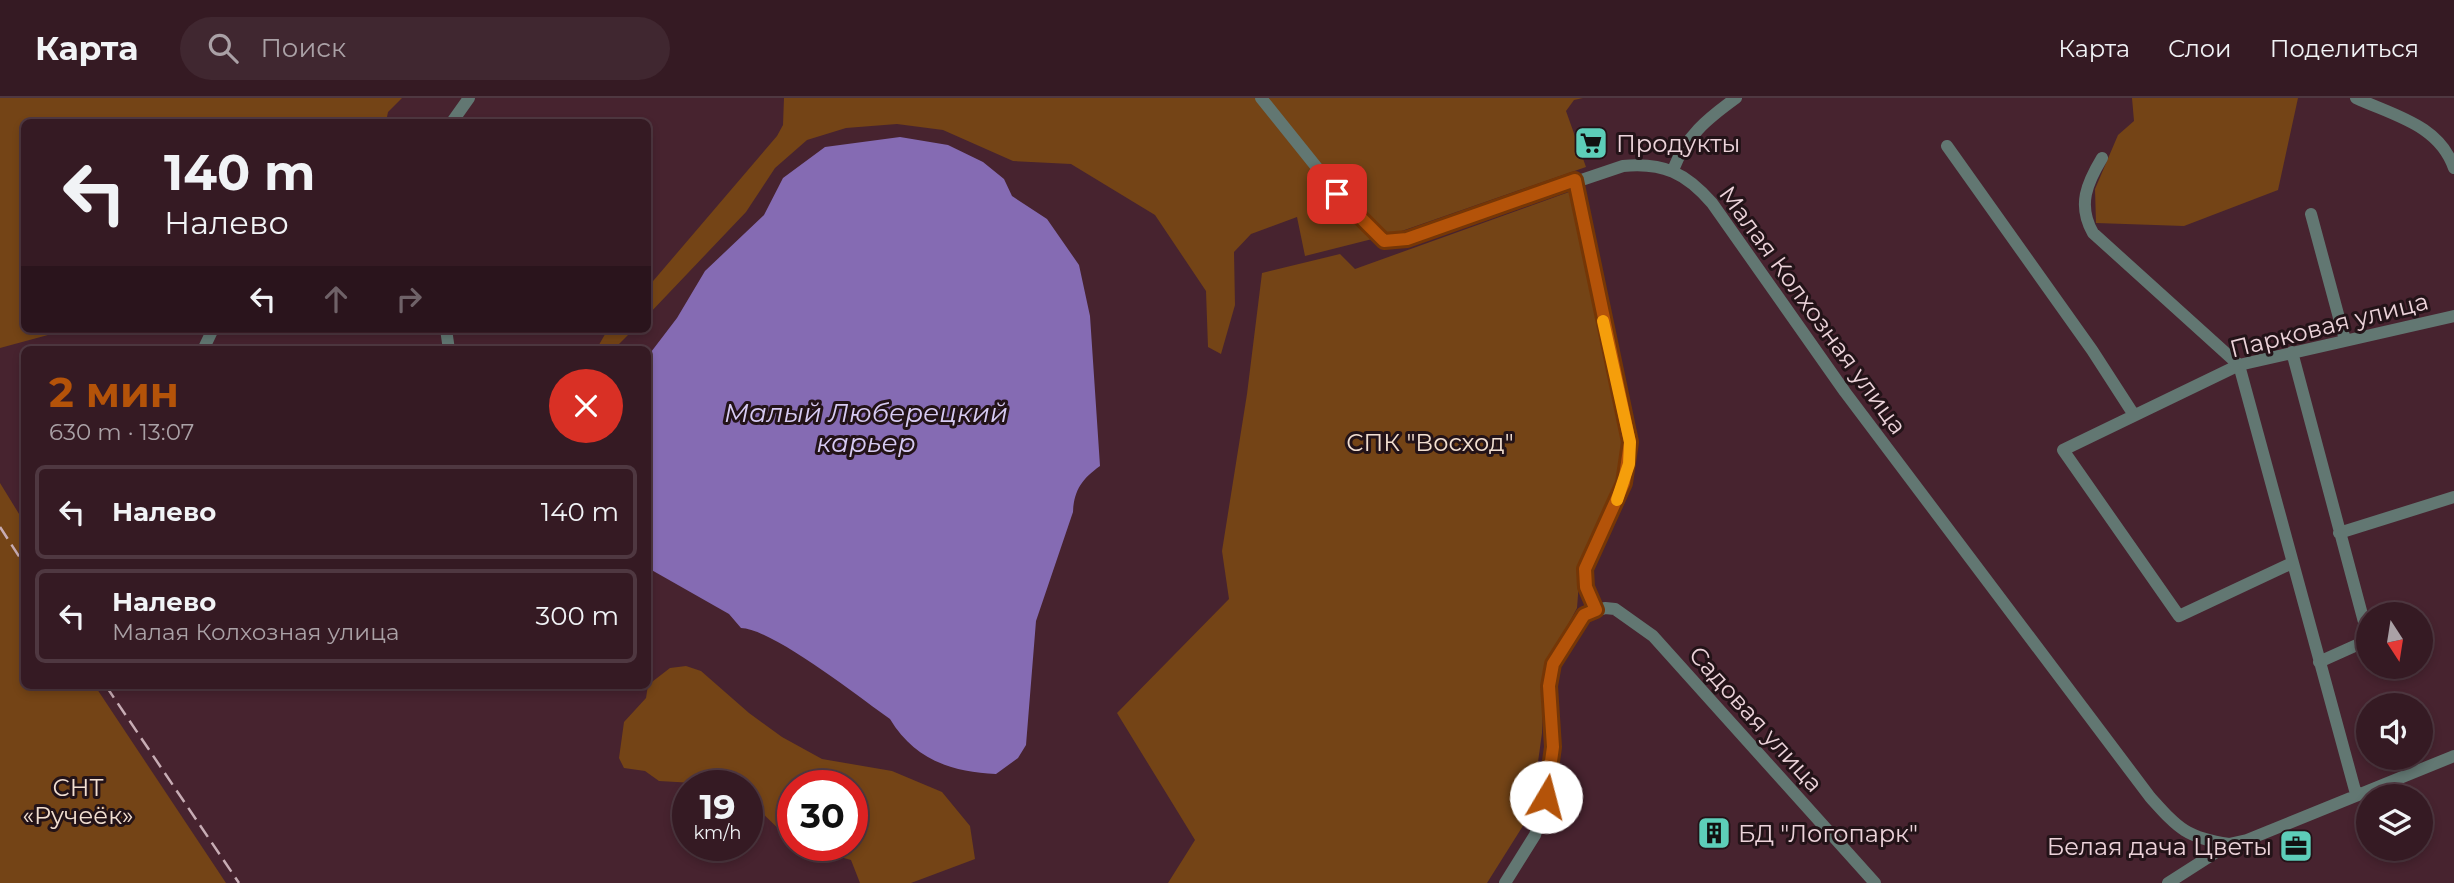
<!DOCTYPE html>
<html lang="ru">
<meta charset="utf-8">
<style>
body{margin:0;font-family:Montserrat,sans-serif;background:#402730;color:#f1f3f6;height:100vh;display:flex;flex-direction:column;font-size:26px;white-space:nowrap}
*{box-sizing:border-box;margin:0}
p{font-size:23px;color:#aaa1a6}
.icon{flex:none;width:38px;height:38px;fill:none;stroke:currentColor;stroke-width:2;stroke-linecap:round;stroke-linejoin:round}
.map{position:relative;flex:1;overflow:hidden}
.sheet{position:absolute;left:21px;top:248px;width:630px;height:343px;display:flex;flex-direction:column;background:#351a23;border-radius:10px;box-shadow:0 4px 10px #0003,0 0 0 2px #4f3841}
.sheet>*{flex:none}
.top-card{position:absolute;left:21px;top:21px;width:630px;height:214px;border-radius:10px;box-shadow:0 4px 10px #0003,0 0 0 2px #4f3841;background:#351a23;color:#f1f3f6;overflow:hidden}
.needle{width:46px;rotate:168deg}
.fabs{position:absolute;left:2356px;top:504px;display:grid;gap:14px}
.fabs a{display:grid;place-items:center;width:77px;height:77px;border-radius:50%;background:#351a23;box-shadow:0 4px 10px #0003,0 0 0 2px #4f3841;font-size:35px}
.speed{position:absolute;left:672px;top:672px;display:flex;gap:14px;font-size:35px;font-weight:700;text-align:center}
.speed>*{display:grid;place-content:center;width:91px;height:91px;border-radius:50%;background:#351a23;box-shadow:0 4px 10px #0003,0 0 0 2px #4f3841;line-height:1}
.speed small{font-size:18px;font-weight:400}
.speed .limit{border:10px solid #d22;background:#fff;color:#111}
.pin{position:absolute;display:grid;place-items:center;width:60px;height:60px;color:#fff;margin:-30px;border-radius:14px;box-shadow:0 4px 10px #0006}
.me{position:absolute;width:77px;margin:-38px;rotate:8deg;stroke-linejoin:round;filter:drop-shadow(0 0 5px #0008)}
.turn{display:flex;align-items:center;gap:24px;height:147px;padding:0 28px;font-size:32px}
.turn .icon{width:91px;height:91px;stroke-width:2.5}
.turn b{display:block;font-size:49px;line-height:60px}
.lanes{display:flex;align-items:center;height:66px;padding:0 28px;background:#0003;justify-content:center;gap:35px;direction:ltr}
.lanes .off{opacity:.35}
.round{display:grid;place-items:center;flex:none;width:74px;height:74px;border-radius:37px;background:#402730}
.overview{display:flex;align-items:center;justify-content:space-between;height:119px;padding:0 28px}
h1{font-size:42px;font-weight:700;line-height:52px;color:#b45309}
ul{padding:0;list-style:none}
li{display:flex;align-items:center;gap:21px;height:94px;margin:0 14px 10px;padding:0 14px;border:4px solid #4f3841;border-radius:10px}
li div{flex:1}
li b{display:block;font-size:26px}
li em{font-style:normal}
header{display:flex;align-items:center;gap:42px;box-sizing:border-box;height:98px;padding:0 35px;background:#351a23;border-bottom:2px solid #4f3841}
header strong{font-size:33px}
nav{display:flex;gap:38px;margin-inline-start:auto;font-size:24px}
.search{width:490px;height:63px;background:#402730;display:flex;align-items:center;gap:18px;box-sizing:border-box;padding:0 24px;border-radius:38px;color:#aaa1a6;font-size:26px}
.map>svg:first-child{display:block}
</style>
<header>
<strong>Карта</strong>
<div class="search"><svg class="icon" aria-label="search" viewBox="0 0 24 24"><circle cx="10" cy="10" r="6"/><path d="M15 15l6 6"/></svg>Поиск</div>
<nav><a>Карта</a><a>Слои</a><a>Поделиться</a></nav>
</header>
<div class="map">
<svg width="2454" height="785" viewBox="0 0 2454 785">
<rect width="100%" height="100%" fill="#47232f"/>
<path fill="#744416" d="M 0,0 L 402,0 L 388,14 L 386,24 L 24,24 L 24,231 L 70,231 L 0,250 Z
M 784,0 L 1583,0 L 1574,2 L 1566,13 L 1586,69 L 1396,135 L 1305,158 L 1297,119 L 1251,136 L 1234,154 L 1235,207 L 1221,256 L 1208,249 L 1206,193 L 1155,117 L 1071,66 L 1013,63 L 943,32 L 897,26 L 846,30 L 807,42 L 775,70 L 746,114 L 648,217 L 648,189 L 777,38 L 783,27 Z
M 2132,0 L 2298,0 L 2278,92 L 2184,128 L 2096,125 L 2095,91 L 2118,37 L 2134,23 Z
M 1569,94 L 1576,100 L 1620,325 L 1623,370 L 1580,471 L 1577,510 L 1544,572 L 1542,635 L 1531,715 L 1487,785 L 1168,785 L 1195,742 L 1117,615 L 1229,501 L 1222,453 L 1247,296 L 1262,175 L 1340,156 L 1355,171 Z
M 608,231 L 634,231 L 613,252 L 596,252 Z
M 0,385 L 24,424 L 19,472 L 24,481 L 24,588 L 95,588 L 226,785 L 0,785 Z
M 686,568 L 701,573 L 749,615 L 782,639 L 822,661 L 892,673 L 942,694 L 970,728 L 975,761 L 911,785 L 860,785 L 851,762 L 797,747 L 852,747 L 852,688 L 793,688 L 793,745 L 747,700 L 747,688 L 659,683 L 645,673 L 624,670 L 619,660 L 624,624 L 646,600 L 648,587 L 670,570 Z"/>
<path fill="#856bb3" d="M 900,39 L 948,47 L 983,64 L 1004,81 L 1012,98 L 1047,121 L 1079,167 L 1090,218 L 1100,368 C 1082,381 1074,392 1073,414 L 1036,523 L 1026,647 L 1018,660 L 996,676 C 951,674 914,661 890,621 C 860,600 773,531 741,530 L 729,516 L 648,470 L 648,258 L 677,220 L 705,173 L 764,117 L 783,80 L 825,49 Z"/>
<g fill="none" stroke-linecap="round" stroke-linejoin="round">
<path stroke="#627772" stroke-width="12" d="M 1261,0 L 1355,117 L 1384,143 L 1407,141 L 1623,68 C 1663,64 1686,75 1712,105 L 1845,294 L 2150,699 C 2178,730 2186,740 2229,746
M 2356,0 C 2395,18 2439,27 2454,70
M 452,24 L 469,0
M 1947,48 L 2092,252 L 2134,317
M 2102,60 C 2087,85 2077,107 2093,135 L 2239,267 L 2356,696
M 1673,72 C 1686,38 1707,21 1736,0
M 1575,82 L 1630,344 L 1624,385 L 1585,472 L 1586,489 L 1596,512
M 2311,116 L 2345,242
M 446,231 L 449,252
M 203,252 L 213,231
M 2292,254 L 2368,539
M 2339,435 L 2454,399
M 2292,465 L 2179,518 L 2063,352 L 2239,267 L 2454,218
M 2319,564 L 2368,542
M 1505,785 L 1535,737 L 1546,699 L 1553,649 L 1549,588 L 1553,566 L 1568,540 L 1584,517 L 1605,510 L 1615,511 L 1653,538 L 1875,785
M 2168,785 L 2229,746 L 2247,742 L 2454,658"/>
<path stroke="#c7acb4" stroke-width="2.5" stroke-dasharray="14 7" stroke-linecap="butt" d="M 0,429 L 24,466
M 106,588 L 239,785"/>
</g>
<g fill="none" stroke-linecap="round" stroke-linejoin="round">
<defs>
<path id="route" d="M 1337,96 L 1384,143 L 1407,141 L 1575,82 L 1630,344 L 1624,385 L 1585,471 L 1586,489 L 1596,512 L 1584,517 L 1553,566 L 1549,588 L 1553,649 L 1546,699"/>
</defs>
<use href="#route" stroke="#753606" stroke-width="18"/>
<use href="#route" stroke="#b45309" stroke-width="12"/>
<path stroke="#f59e0b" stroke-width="12" d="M 1603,223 L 1630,344 L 1629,366 L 1617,402"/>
</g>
<defs>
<symbol id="supermarket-square" viewBox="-11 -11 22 22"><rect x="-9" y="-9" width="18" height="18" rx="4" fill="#5dceb9" stroke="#231318"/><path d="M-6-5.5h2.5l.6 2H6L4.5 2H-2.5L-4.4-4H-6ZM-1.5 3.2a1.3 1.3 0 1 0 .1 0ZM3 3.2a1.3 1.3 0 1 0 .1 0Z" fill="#111"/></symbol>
<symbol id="building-square" viewBox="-11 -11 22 22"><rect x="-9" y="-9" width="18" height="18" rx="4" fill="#5dceb9" stroke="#231318"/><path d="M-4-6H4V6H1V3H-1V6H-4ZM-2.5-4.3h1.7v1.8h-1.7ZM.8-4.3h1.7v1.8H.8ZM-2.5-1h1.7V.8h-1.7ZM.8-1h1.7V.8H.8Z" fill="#111"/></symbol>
<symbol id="office-square" viewBox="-11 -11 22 22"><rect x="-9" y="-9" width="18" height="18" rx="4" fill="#5dceb9" stroke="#231318"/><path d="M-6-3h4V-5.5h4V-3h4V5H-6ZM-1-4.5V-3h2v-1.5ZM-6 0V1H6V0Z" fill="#111"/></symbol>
</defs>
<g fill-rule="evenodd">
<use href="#supermarket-square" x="1572" y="26" width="38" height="38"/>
<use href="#building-square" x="1695" y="716" width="38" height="38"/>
<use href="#office-square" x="2277" y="729" width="38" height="38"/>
</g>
<g text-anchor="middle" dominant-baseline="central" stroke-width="6" stroke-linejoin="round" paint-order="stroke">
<g font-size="24" fill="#ecd3da" stroke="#231318" text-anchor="start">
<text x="1616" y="45">Продукты</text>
<text x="1738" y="735">БД "Логопарк"</text>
<text x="2272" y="748" text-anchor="end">Белая дача Цветы</text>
</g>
<g font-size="24" fill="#ecd3da" stroke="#231318">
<text transform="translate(1813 212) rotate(54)">Малая Колхозная улица</text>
<text transform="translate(2329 227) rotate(-14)">Парковая улица</text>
<text transform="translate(1756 621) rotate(48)">Садовая улица</text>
</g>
<g font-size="24" fill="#f2dfd1" stroke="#231318">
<text x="1430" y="344">СПК "Восход"</text>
<text x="78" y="689">СНТ<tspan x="78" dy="28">«Ручеёк»</tspan></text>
</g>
<g font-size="26" font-style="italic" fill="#d7cbf3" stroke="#231318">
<text x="866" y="315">Малый Люберецкий<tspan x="866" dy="30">карьер</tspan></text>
</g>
</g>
</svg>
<div class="fabs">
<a><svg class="needle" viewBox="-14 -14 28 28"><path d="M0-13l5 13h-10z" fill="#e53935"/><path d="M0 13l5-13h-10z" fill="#aaa1a6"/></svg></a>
<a><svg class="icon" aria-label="sound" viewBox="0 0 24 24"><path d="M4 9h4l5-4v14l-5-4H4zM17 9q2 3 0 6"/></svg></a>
<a><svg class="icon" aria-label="layers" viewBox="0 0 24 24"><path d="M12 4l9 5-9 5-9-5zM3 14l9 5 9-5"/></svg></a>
</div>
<div class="speed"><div>19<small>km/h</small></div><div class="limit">30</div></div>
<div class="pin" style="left:1337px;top:96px;background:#d93025"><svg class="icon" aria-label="arrive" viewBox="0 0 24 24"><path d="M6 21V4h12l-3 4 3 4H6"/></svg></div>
<svg class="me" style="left:1546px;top:699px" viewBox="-20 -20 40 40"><circle r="19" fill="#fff"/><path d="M0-13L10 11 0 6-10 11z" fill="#b45309"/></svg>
<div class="top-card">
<div class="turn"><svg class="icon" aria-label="left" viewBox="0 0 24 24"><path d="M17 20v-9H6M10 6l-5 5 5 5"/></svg><div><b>140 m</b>Налево</div></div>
<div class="lanes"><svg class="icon" aria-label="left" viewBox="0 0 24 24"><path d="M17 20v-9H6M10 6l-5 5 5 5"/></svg><svg class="icon off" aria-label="ahead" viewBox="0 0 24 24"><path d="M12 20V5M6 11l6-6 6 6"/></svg><svg class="icon off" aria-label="right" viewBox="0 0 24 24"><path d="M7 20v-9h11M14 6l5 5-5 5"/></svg></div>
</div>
<section class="sheet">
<div class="overview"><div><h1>2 мин</h1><p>630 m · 13:07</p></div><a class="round" style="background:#d93025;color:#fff"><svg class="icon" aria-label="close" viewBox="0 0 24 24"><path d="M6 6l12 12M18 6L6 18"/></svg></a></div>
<ul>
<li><svg class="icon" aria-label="left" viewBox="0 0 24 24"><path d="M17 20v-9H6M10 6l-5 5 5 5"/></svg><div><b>Налево</b></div><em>140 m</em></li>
<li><svg class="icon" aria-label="left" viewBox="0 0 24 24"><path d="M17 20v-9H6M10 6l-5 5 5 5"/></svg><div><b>Налево</b><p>Малая Колхозная улица</p></div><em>300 m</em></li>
</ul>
</section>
</div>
